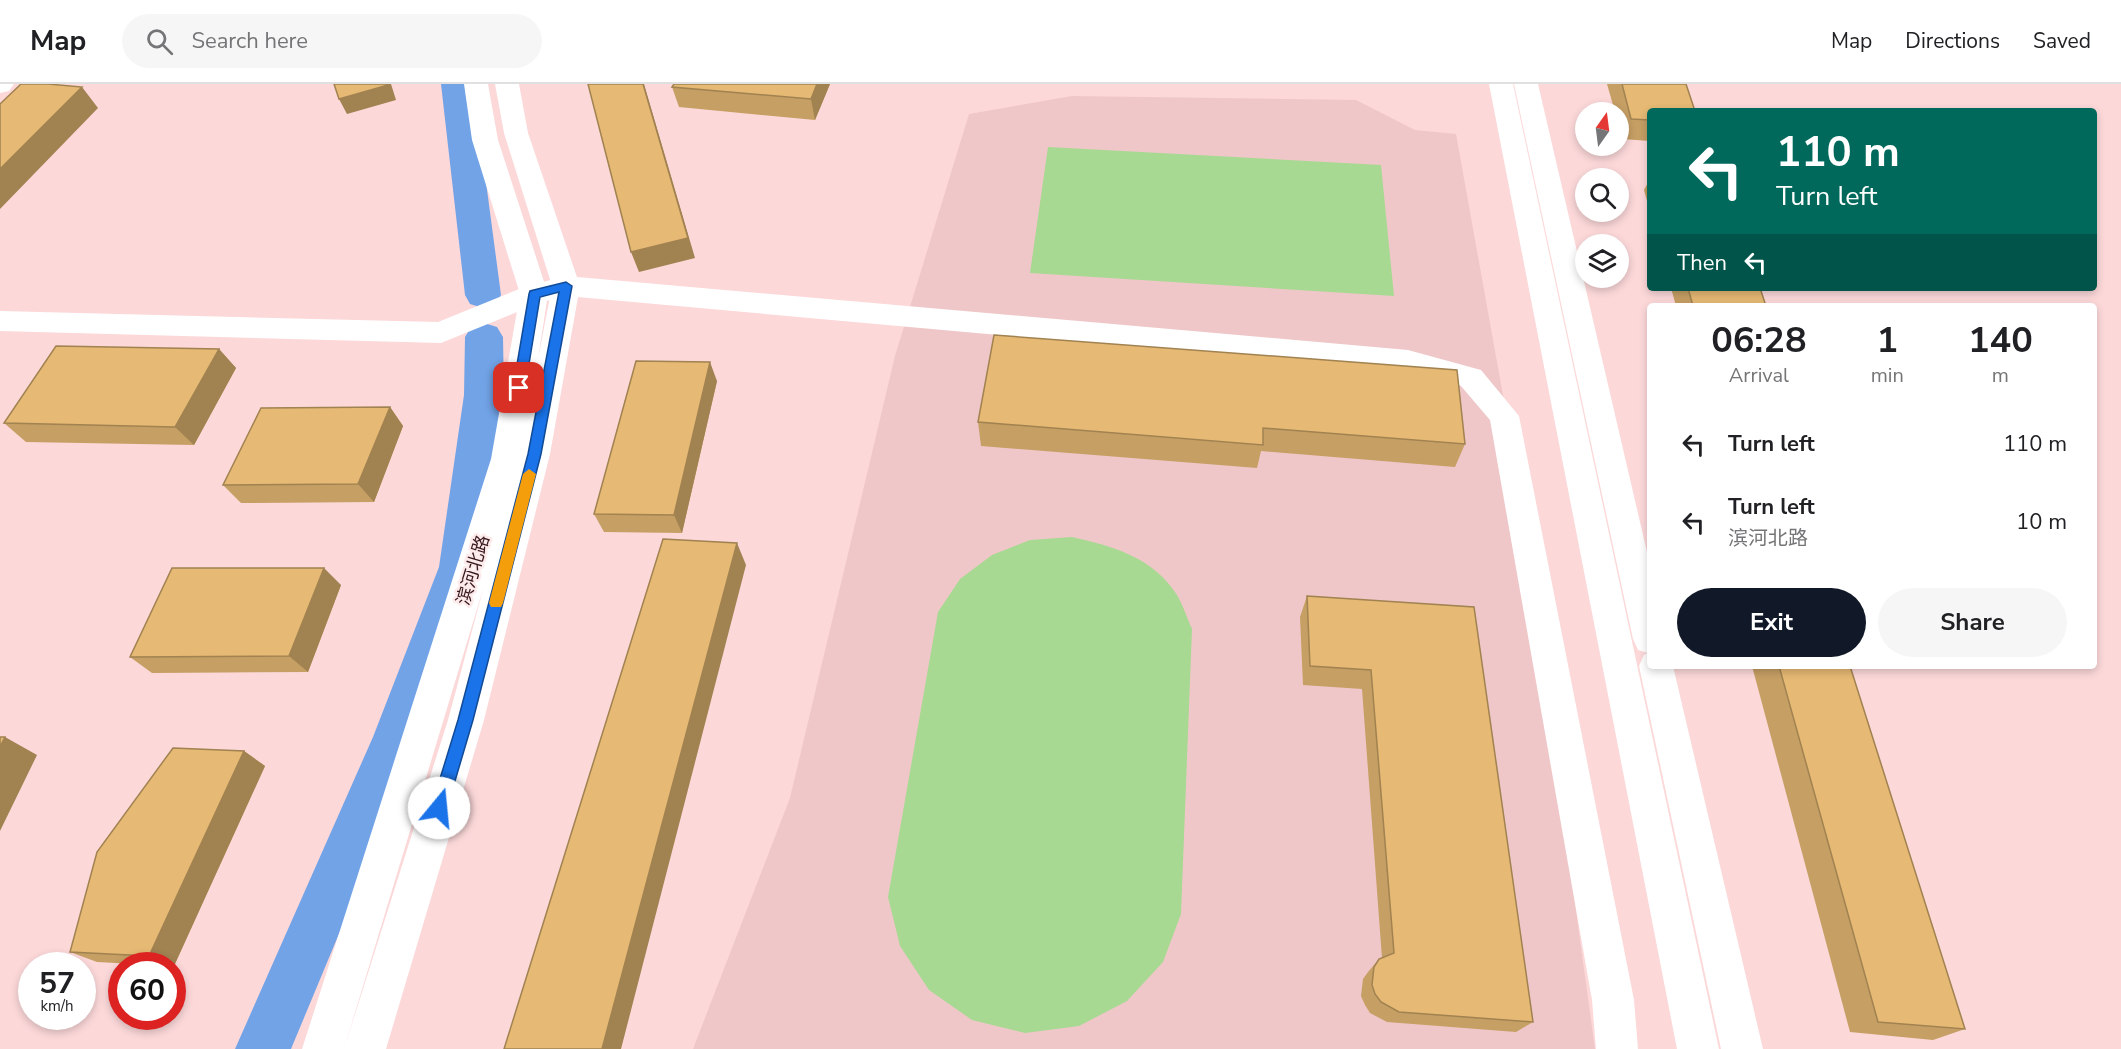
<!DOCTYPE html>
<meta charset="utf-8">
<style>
body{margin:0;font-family:"Nunito Sans","Noto Sans SC",sans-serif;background:#f6f6f6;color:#202124;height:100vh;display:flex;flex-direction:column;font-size:22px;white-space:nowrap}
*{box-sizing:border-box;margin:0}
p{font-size:20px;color:#757577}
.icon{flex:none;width:33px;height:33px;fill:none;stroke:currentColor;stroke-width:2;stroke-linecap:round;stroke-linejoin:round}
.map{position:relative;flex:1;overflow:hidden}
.panel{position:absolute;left:1647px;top:219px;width:450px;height:366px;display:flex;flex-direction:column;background:#fff;border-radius:6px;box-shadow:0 3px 9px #0003}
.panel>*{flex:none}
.hud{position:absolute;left:1647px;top:24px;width:450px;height:183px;border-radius:6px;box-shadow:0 3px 9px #0003;background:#00695c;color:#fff;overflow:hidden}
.needle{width:39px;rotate:14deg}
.fabs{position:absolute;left:1575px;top:18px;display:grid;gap:12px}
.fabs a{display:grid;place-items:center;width:54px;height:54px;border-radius:50%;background:#fff;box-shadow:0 3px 9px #0003;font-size:30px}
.speed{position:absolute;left:18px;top:868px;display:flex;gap:12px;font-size:30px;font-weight:700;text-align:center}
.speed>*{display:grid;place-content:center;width:78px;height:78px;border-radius:50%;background:#fff;box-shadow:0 3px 9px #0003;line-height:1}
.speed small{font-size:15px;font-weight:400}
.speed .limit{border:9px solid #d22;background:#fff;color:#111}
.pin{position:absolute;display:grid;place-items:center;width:51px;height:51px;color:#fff;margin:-26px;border-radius:12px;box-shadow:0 3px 9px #0006}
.me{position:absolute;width:66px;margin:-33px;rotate:17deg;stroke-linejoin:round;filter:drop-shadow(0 0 4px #0008)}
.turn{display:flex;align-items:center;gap:21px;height:126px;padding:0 30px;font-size:27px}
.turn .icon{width:78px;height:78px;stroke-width:2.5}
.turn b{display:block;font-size:42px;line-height:51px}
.then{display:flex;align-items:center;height:57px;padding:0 30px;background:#0003;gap:12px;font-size:22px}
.eta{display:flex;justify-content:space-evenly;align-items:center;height:102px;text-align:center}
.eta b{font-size:36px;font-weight:700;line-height:42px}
.cta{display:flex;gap:12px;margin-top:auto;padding:12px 30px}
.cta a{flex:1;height:69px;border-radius:36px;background:#111827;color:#fff;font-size:24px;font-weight:700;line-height:69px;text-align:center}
.cta a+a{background:#f6f6f6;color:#202124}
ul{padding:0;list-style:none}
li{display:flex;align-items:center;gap:18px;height:78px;padding:0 30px}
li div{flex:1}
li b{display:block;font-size:22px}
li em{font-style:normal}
header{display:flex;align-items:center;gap:36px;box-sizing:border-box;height:84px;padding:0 30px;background:#fff;border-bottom:2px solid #e0e0e0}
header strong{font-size:28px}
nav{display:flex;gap:33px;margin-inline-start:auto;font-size:21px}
.search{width:420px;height:54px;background:#f6f6f6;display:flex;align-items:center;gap:15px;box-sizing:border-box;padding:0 21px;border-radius:33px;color:#757577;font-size:22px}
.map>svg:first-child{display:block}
</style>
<header>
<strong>Map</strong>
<div class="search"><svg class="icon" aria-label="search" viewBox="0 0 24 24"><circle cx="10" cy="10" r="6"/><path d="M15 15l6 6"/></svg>Search here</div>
<nav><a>Map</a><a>Directions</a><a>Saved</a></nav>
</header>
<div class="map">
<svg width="2121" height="965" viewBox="0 0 2121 965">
<rect width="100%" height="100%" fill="#fcd8d9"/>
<path fill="#efc7c8" d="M 1072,12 L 1356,16 L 1415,46 L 1456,50 L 1513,367 L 1595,965 L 693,965 L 790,714 L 895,272 L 969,30 Z"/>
<path fill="#a7d992" d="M 1048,63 L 1381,81 L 1394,212 L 1030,189 Z
M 1072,453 C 1112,462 1153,473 1177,511 C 1183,521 1187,534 1192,545 L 1181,830 L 1163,878 L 1127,917 L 1079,942 L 1025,949 L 972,936 L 929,906 L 900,862 L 888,813 L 938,528 L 960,495 L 992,471 L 1030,456 Z"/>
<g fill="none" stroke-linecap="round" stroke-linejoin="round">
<path fill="#72a3e7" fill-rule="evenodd" d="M 441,0 L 473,0 L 501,211 L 496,220 L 483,224 L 470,220 L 465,211 Z
M 484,239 L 497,243 L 503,253 L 504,311 L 483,483 L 421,653 L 291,965 L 235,965 L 373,653 L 439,483 L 464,311 L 465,253 L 471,243 Z"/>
<path fill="#fff" fill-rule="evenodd" d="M 0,0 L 14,0 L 9,7 L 0,9 Z
M 566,192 L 1408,266 L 1481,286 L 1519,332 L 1634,916 L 1638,965 L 1596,965 L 1592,916 L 1490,336 L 1461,302 L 1408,288 L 566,212 L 542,218 L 441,259 L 0,247 L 0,227 L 438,238 L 524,203 Z"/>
<path fill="#fff" fill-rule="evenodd" d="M 464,0 L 488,0 L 498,56 L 548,210 L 538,275 L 552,202 L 504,49 L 495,0 L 519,0 L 528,49 L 580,202 L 550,370 L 484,636 L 386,965 L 344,965 L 448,636 L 484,502 L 344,965 L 302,965 L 491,375 L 520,210 L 472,56 Z
M 1489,0 L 1513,0 L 1719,965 L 1677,965 Z
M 1514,0 L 1538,0 L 1650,481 L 1650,582 L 1673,582 L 1763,965 L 1721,965 L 1639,582 L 1644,571 L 1648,569 L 1638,566 L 1633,555 Z"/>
</g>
<path fill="#c69f64" d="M 674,0 L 830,0 L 815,36 L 679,23 L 672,3 Z
M 1607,0 L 1686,0 L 1650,27 L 1650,57 L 1622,55 L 1618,43 L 1618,28 L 1615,28 Z
M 1650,95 L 1650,128 L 1644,106 Z
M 1671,204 L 1760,204 L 1766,222 L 1676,222 Z
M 994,251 L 1465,360 L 1455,383 L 1261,367 L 1257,384 L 981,362 L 978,338 Z
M 219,265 L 236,284 L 194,361 L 26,358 L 4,339 Z
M 717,297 L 682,449 L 604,448 L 594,430 Z
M 390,323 L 403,342 L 374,418 L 241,419 L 223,401 Z
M 341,501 L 308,588 L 152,589 L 130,573 Z
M 1307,512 L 1474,523 L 1533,938 L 1516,948 L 1387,938 L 1370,929 L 1365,921 L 1361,912 L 1363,895 L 1368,888 L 1379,875 L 1382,874 L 1362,605 L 1303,601 L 1300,533 Z
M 1752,582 L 1850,582 L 1965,945 L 1933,956 L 1850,948 Z
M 244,667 L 265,682 L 174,882 L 97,878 L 70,868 Z"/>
<path fill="#a18251" d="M 388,0 L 391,0 L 396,16 L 347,30 L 339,15 Z
M 643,0 L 644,0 L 695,174 L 639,188 L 631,168 Z
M 817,0 L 830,0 L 815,36 L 811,15 Z
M 82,3 L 98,24 L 0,125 L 0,85 Z
M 219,265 L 236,284 L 194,361 L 175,343 Z
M 710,278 L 717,297 L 682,449 L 674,431 Z
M 390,323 L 403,342 L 374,418 L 358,400 Z
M 737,459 L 746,481 L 621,965 L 602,965 Z
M 324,484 L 341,501 L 308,588 L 289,572 Z
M 5,653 L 37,671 L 0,747 L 0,663 Z
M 244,667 L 265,682 L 174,882 L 149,872 Z"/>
<path fill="#e6b974" stroke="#a18251" stroke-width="1.5" d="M 21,0 L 48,0 L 82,3 L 0,85 L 0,20 Z
M 334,0 L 388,0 L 388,1 L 339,15 Z
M 588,0 L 643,0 L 688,154 L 631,168 Z
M 674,0 L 817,0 L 811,15 L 672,3 Z
M 1622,0 L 1686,0 L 1695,27 L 1650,27 L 1650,36 L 1631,35 Z
M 1688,204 L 1760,204 L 1766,222 L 1693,222 Z
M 994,251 L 1457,286 L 1465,360 L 1263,344 L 1263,361 L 978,338 Z
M 56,262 L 219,265 L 175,343 L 4,339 Z
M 636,277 L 710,278 L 674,431 L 594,430 Z
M 390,323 L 358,400 L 223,401 L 261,324 Z
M 663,455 L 737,459 L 602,965 L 504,965 Z
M 172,484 L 324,484 L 289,572 L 130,573 Z
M 1307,512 L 1474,523 L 1533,938 L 1399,928 L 1381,918 L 1375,910 L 1372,901 L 1374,883 L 1379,875 L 1394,869 L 1371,586 L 1310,582 Z
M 1779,582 L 1850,582 L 1965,945 L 1878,938 Z
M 0,653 L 5,653 L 0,663 Z
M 173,664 L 244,667 L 149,872 L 70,868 L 97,768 Z"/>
<path fill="#1a73e8" stroke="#114b97" stroke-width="1.5" d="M 566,198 L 572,202 L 541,370 L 473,636 L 447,724 L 445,729 L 439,731 L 434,729 L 431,724 L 458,636 L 528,370 L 559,208 L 540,213 L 525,304 L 519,309 L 513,304 L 529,210 L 530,207 Z"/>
<path fill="#f59e0b" d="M 529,385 L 536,390 L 503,519 L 501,523 L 491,523 L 489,519 L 523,390 Z"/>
<g text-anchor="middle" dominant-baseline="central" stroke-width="5" stroke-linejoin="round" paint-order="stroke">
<g font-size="18" fill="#38191b" stroke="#fdeaeb">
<text transform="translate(473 486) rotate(-73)">滨河北路</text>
</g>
</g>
</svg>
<div class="fabs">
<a><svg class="needle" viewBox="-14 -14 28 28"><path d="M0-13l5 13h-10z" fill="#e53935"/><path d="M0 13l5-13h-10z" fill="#757577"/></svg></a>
<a><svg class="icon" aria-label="search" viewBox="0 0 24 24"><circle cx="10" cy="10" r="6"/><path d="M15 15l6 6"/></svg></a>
<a><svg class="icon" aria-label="layers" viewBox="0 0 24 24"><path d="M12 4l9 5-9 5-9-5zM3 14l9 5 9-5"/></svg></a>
</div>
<div class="speed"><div>57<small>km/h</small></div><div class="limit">60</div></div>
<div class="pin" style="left:519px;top:304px;background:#d93025"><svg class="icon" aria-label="arrive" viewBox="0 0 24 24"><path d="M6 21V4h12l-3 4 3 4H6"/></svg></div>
<svg class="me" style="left:439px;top:724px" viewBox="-20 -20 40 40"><circle r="19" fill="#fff"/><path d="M0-13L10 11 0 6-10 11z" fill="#1a73e8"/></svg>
<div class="hud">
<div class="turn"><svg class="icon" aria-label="left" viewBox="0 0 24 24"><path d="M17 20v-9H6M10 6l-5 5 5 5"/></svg><div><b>110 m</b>Turn left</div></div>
<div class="then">Then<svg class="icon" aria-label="left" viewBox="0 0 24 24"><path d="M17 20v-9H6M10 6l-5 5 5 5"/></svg></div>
</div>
<section class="panel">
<div class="eta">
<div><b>06:28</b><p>Arrival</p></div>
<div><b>1</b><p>min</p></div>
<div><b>140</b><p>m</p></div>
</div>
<ul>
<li><svg class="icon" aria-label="left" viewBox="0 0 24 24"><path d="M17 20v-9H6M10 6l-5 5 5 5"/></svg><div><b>Turn left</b></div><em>110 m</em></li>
<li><svg class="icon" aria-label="left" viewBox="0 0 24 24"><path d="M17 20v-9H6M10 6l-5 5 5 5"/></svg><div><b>Turn left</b><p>滨河北路</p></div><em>10 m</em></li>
</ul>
<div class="cta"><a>Exit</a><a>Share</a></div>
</section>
</div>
